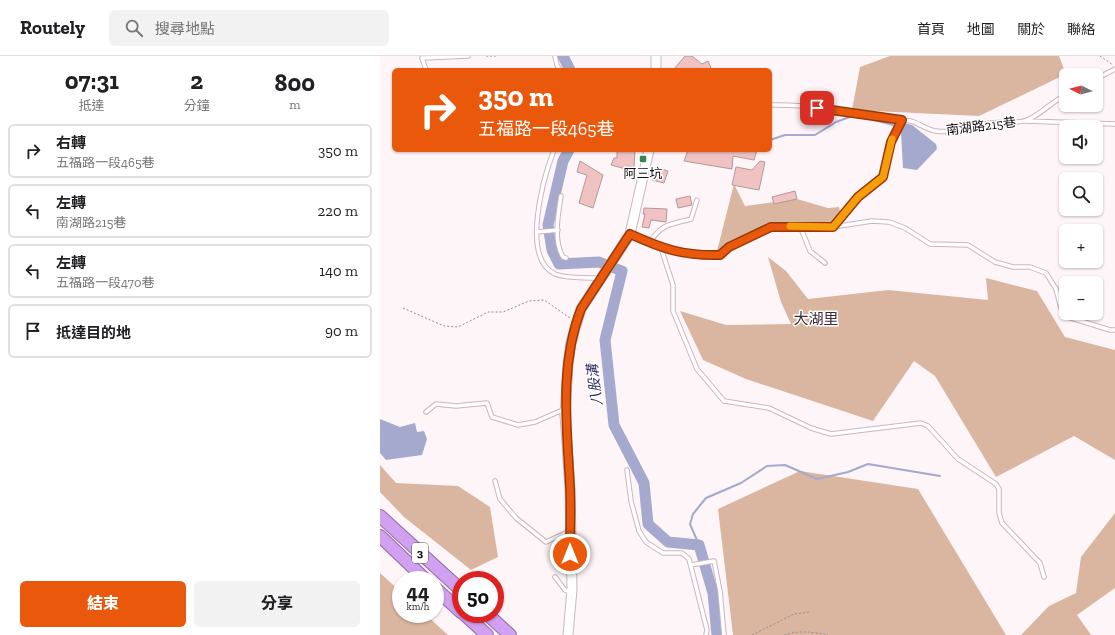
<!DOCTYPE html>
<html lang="zh-TW">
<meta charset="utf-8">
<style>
body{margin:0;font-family:"Zilla Slab","Noto Sans TC",serif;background:#f2f2f2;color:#202124;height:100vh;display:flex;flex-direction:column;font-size:15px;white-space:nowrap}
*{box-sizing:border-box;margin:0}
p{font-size:13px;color:#757577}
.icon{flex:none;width:22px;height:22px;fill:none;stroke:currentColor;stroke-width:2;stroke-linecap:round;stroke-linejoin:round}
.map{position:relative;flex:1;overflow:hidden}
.drawer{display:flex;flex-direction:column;background:#fff;width:380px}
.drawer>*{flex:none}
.banner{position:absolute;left:12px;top:12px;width:380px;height:84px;border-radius:6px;box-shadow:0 1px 3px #0004;background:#ea580c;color:#fff;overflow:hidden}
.needle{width:26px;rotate:276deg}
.controls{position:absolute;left:679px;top:12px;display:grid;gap:8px}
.controls a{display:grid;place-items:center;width:44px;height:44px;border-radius:6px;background:#fff;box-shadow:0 1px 3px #0004;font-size:20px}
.speed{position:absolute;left:12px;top:515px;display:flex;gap:8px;font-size:20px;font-weight:700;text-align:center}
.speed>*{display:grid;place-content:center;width:52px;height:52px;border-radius:50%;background:#fff;box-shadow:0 1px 3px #0004;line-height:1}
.speed small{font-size:10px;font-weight:400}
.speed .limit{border:6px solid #d22;background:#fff;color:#111}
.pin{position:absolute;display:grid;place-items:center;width:34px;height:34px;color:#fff;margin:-17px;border-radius:8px;box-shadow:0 2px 6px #0006}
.me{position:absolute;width:44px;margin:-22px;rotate:0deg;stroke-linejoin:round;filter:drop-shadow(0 0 3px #0008)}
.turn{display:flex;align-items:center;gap:14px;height:84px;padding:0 20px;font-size:18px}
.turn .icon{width:52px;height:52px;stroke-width:2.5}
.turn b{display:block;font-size:28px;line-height:34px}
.eta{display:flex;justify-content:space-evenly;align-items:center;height:68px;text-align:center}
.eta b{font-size:24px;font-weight:800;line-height:28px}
.cta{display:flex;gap:8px;margin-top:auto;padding:8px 20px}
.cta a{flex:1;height:46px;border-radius:6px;background:#ea580c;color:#fff;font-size:16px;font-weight:800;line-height:46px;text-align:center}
.cta a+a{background:#f2f2f2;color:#202124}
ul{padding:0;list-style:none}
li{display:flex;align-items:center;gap:12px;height:54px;margin:0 8px 6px;padding:0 12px;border:2px solid #e0e0e0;border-radius:6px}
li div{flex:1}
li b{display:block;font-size:15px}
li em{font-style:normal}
header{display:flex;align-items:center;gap:24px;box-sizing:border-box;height:56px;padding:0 20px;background:#fff;border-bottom:1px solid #e0e0e0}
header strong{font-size:19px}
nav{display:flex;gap:22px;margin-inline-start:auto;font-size:14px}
.search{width:280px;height:36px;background:#f2f2f2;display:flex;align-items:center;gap:10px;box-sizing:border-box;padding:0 14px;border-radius:6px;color:#757577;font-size:15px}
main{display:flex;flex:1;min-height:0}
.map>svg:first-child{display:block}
</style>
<header>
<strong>Routely</strong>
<div class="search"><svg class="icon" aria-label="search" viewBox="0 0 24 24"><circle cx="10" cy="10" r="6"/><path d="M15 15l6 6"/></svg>搜尋地點</div>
<nav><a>首頁</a><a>地圖</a><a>關於</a><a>聯絡</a></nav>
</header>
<main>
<section class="drawer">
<div class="eta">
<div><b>07:31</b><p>抵達</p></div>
<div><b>2</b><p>分鐘</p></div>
<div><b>800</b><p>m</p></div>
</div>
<ul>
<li><svg class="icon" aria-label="right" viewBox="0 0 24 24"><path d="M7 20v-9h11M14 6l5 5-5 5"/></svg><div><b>右轉</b><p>五福路一段465巷</p></div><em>350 m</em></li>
<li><svg class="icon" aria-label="left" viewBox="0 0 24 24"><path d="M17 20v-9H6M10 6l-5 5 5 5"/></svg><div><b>左轉</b><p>南湖路215巷</p></div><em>220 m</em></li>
<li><svg class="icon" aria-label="left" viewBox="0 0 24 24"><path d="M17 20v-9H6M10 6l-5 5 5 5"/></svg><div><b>左轉</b><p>五福路一段470巷</p></div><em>140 m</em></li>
<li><svg class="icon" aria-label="arrive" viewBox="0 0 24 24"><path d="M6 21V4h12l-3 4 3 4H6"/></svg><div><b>抵達目的地</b></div><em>90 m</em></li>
</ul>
<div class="cta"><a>結束</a><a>分享</a></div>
</section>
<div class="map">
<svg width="735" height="579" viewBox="0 0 735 579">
<rect width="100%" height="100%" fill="#fef5f9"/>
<path fill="#dab6a0" d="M 510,0 L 679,0 L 686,18 L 599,60 L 472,54 L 480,11 Z
M 354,128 L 365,150 L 417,143 L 448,152 L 459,151 L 460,155 L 453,166 L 386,169 L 337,195 Z
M 388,201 L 406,215 L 428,243 L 508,234 L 608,244 L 606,222 L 657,235 L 685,281 L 735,294 L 735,404 L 694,380 L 616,421 L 555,320 L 534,305 L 493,365 L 366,323 L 323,304 L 300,255 L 346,269 L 411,268 L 401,246 Z
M 0,409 L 16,427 L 78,430 L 110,451 L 118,501 L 91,514 L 24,461 L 0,436 Z
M 420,415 L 538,433 L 626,579 L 353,579 L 338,453 Z
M 735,457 L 735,532 L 697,559 L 711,579 L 641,579 L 669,550 L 696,537 L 701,501 Z
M 0,517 L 21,536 L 21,558 L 45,558 L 68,579 L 0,579 Z"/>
<path fill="#a4a9cd" d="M 524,67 L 532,69 L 556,88 L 557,93 L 537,114 L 523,112 L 521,77 L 517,74 Z
M 0,363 L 20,371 L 35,367 L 37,376 L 44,375 L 47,383 L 42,399 L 6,404 L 0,397 Z"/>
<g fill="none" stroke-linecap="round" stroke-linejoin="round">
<path stroke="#a4a9cd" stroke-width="2" d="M 390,84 L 405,79 L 435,79 L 456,66 L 475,59 L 513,69
M 319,489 L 310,468 L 313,458 L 326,442 L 361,427 L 387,410 L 405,409 L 437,423 L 468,416 L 488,408 L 560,420"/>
<path stroke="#a4a9cd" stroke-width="11" d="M 183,0 L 190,14
M 189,94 L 183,105 L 168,169 L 172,194 L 179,208 L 219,206 L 242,215 L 225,284 L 234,369 L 264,427 L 268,468 L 288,486 L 319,489 L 333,537 L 337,579"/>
</g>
<path fill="#f0c3c2" stroke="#b19999" d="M 305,0 L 312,0 L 322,8 L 328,5 L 332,14 L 293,14 Z
M 237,94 L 255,94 L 254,111 L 247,110 L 246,113 L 231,109 L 234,102 L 237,102 Z
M 308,94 L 377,94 L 374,104 L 353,100 L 352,113 L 304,105 Z
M 200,105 L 223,119 L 213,152 L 199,147 L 207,119 L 197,116 Z
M 380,105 L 385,106 L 379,134 L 352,129 L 356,111 L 372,114 Z
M 276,111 L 288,115 L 284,127 L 272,124 Z
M 415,135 L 417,143 L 394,148 L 392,141 Z
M 310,140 L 312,149 L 298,152 L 296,143 Z
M 264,152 L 287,153 L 286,166 L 271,164 L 269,172 L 262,171 L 265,158 L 263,158 Z"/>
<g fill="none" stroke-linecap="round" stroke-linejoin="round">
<defs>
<path id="lane" d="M 175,0 L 177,9 L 180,14
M 46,14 L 42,2 L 88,0
M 716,23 L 735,13
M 390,49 C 434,48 479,57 522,65
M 645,65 L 735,68
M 174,94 C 164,120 140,202 175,218 C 187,223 202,221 215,222 L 218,224
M 181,140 C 178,159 173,184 183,201 L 186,202
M 420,170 L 430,195 L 445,207
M 453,171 L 462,158 L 478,141 L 503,121 L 511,86 L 522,65 C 535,62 544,74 556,75 C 575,78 592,69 611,67 C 622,65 637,68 647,64 C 662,58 672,45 686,39
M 157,176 L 178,174
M 251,178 C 283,193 303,199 340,199 L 349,191 L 391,171 L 453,171 L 492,165 L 509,166 L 525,172 L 550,188 L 588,189 L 615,206 L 633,211 L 650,211 L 666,217 L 676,233 L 681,252 L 688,261 L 730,274 L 735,274
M 269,187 C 283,167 289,169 311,163 L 317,144
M 281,192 L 293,229 L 293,255 L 317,313 L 344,345 L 389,352 L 431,372 L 451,378 L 541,367 L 548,370 L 578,403 L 616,428 L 619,433 L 619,457 L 622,467 L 660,507 L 664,521
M 46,356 L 56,348 L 76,350 L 107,347 L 112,361 L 138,369 L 155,366 L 185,353
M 247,414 L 251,445 L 259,475 L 266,486 L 283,497 L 302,497 L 309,503 L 327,574 L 326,579
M 115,425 L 120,443 L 136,462 L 166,486 L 190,475
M 311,509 L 334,505 L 340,535 L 344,579
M 175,521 L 185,534 L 191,536"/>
<path id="secondary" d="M 276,0 L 276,14
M 188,579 L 192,533 L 190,433 L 185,359 L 188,309 L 191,286 L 201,253 L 250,178 L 269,94"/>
<path id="highway" d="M 0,460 L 81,534
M 0,480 L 46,524
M 55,532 L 81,556
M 84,558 L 107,579
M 107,558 L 130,579"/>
</defs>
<use href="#lane" stroke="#cbb5c0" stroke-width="5.5"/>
<use href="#secondary" stroke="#cbb5c0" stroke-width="11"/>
<use href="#highway" stroke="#8f6ca2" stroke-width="14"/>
<path stroke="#938b8f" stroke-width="1" stroke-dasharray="2 2" stroke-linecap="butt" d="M 106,0 L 117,0
M 720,0 L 733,9
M 23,252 L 64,270 L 78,271 L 108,256 L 123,256 L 149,245 L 164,244 L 190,262
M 372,579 L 414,558 L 430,556
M 404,579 C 420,574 432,576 448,579"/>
<use href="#lane" stroke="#fff" stroke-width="3.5"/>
<use href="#secondary" stroke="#fff" stroke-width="9"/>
<use href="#highway" stroke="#d2a0f1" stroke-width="12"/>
</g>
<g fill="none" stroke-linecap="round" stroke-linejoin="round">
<defs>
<path id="route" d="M 190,498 C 190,475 191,453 190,431 C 187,372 179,310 201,253 L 250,178 C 283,193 303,200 340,199 L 349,191 L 391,171 L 453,171 L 478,141 L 503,121 L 511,86 L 522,64 L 437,52"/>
</defs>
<use href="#route" stroke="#983908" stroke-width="10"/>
<use href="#route" stroke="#ea580c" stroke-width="7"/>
<path stroke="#f59e0b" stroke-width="7" d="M 410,170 L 453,171 L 478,141 L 503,121 L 512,83"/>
</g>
<rect fill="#368656" stroke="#fff" stroke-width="1.5" x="259" y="99" width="8" height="8" rx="2"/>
<g text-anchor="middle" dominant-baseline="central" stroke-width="3" stroke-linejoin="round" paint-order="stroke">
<rect fill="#fff" stroke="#595457" stroke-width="1" x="32" y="487" width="16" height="20" rx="3"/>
<g font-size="12" font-weight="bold" fill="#120b0f">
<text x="40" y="497">3</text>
</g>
<g font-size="13" fill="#120b0f" stroke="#fff">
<text transform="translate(601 70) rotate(-7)">南湖路215巷</text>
</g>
<g font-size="13" fill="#120b0f" stroke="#fff">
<text x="263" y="117">阿三坑</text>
</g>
<g font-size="14" font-style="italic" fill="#2f3261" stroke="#fff">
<text transform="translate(215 329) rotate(-97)">八股溝</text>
</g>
<g font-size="15" fill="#3d2c35" stroke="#fff">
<text x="436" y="263">大湖里</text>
</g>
</g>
</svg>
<div class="controls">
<a><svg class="needle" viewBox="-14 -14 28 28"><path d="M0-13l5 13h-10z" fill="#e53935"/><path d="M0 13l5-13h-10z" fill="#757577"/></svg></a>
<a><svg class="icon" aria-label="sound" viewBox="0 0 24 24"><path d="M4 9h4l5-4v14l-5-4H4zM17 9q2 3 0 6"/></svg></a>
<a><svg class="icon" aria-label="search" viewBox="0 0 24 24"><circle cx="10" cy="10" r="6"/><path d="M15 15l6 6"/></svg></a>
<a>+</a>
<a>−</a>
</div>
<div class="speed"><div>44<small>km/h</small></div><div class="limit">50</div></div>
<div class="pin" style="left:437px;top:52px;background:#d93025"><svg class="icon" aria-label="arrive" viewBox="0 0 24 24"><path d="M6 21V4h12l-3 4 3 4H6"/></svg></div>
<svg class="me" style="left:190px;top:498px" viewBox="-20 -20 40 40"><circle r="17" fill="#ea580c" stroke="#fff" stroke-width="3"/><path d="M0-11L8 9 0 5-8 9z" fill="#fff"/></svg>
<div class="banner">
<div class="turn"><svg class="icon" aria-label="right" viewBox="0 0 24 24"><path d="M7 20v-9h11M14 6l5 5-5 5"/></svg><div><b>350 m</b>五福路一段465巷</div></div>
</div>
</div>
</main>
